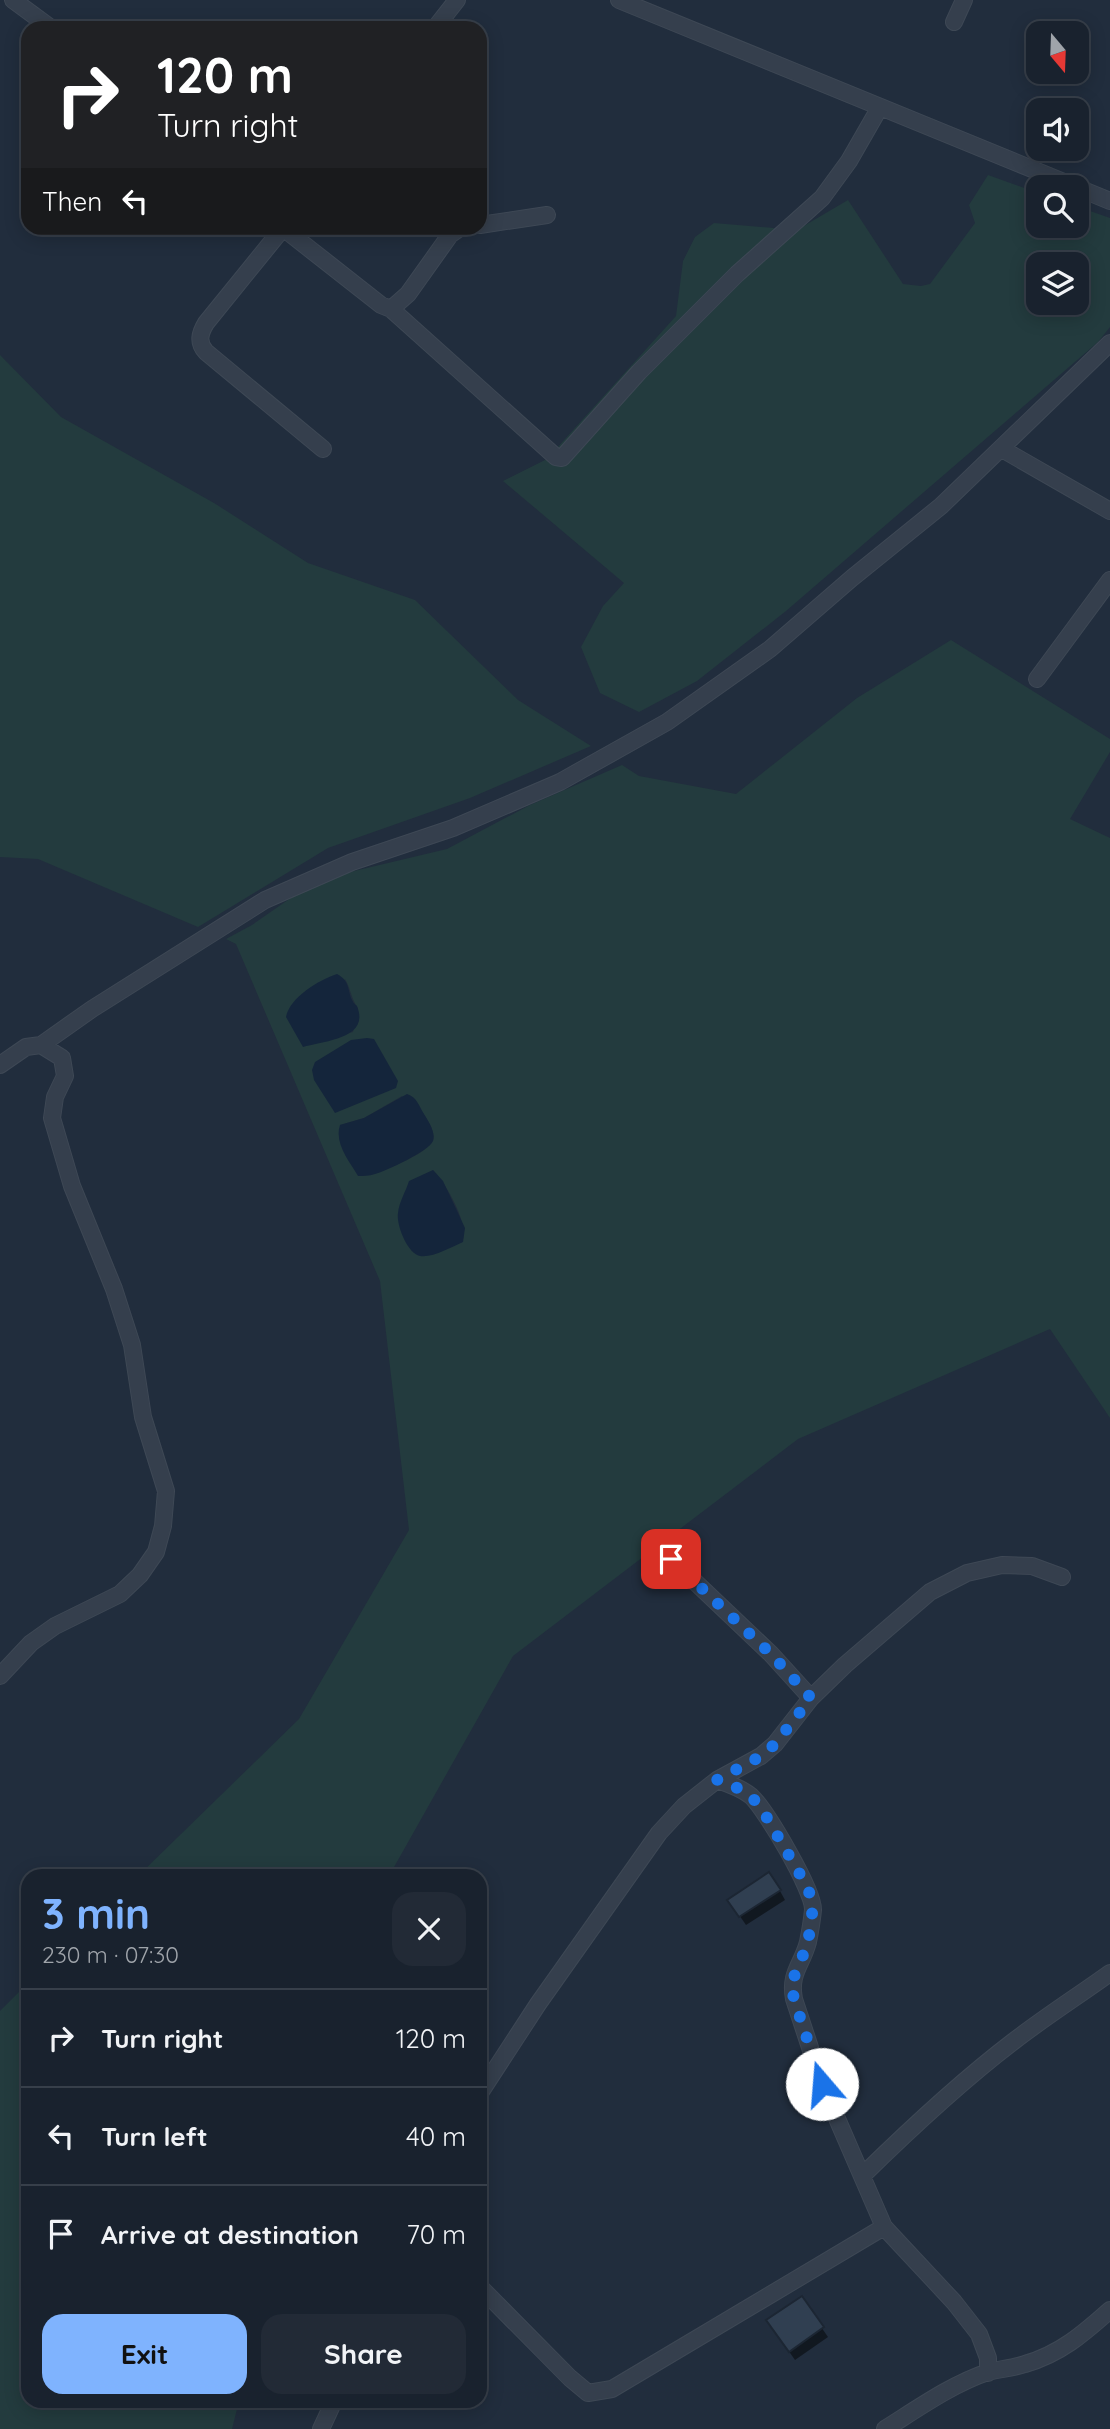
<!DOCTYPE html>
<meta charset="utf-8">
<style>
body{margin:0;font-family:Quicksand,sans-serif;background:#222a36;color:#f1f3f6;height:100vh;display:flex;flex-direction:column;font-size:26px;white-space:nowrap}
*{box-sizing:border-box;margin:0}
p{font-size:23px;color:#9fa4aa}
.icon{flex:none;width:38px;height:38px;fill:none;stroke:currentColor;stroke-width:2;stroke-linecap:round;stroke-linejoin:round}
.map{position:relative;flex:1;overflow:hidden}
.sheet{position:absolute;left:21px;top:1869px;width:466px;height:539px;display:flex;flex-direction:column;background:#19222e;border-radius:21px;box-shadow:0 4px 18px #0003,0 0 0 2px #373f4a}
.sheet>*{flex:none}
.hud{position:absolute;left:21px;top:21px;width:466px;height:214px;border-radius:21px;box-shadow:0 4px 18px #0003,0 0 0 2px #373f4a;background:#202124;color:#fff;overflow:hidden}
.needle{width:46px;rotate:161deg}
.tools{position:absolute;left:1026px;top:21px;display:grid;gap:14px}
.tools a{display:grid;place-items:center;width:63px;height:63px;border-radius:14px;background:#19222e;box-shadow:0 4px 18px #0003,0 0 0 2px #373f4a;font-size:35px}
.pin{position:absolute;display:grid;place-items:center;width:60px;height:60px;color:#fff;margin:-30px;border-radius:14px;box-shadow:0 4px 10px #0006}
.me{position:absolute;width:77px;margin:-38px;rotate:342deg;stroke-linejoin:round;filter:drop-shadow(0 0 5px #0008)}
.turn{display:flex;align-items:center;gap:24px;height:147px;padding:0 21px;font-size:32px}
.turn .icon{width:91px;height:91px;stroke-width:2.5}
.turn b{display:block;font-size:49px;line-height:60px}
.then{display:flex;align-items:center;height:66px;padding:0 21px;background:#0003;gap:14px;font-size:26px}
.round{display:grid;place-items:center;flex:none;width:74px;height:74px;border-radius:21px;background:#222a36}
.overview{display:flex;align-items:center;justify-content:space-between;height:119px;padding:0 21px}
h1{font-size:42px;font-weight:700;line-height:52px;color:#7fb3fe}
.action{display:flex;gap:14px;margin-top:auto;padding:14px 21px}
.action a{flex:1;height:80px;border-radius:21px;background:#7fb3fe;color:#111;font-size:28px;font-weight:700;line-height:80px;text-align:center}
.action a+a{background:#222a36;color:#f1f3f6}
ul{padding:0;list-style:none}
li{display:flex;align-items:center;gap:21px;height:98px;padding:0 21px;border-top:2px solid #373f4a}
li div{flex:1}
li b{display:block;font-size:26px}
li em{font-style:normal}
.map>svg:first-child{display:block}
</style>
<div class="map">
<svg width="1110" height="2429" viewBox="0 0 1110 2429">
<rect width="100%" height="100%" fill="#212d3d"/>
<path fill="#233b3e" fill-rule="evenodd" d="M 988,175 L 1038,193 L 1038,226 L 1076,226 L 1076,206 L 1110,218 L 1110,327 L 1098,342 L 786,611 L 697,681 L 639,712 L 600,693 L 581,647 L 603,606 L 624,583 L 503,481 L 547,459 L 676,316 L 683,261 L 695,237 L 714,223 L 797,230 L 848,200 L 903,284 L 921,286 L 930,284 L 975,223 L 969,205 ZM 1038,264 L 1076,264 L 1076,303 L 1038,303 Z
M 0,355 L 61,417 L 214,503 L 308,563 L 415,600 L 518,700 L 591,746 L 470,798 L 328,848 L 198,927 L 38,859 L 0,857 Z
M 951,640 L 1110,739 L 1110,752 L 1070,819 L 1110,838 L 1110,1418 L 1050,1329 L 798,1439 L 513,1656 L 389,1876 L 138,1876 L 299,1719 L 409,1530 L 380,1281 L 236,944 L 226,939 L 252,925 L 298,893 L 350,872 L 447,849 L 530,805 L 622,765 L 639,776 L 736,794 L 857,698 ZM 345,979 C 351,989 351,999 358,1008 L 353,1032 L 303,1046 ZM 402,1096 C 410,1103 421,1110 427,1119 C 430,1124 435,1134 433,1140 C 429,1153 387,1169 374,1174 L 340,1125 L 364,1118 ZM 433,1170 C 446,1184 470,1224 462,1242 L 439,1252 Z
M 28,1983 L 28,2401 L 239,2401 L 232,2429 L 0,2429 L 0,2011 Z"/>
<path fill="#14253b" d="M 337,974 C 350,981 347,989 352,1000 C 356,1008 356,1002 358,1009 C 368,1039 322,1041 303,1047 L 286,1017 C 290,997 319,980 337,974 Z
M 367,1038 L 374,1039 L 398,1081 L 396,1088 L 335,1113 L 314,1080 L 312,1070 L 315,1062 L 351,1040 Z
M 407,1094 C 417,1097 419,1106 424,1114 C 428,1121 436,1132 433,1141 C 429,1151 386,1171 375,1174 C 369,1176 363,1176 358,1176 C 349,1161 334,1143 340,1125 L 364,1118 Z
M 433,1170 L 443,1181 L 465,1228 L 463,1242 C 451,1247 433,1258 420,1256 C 407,1253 396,1224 398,1213 C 399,1202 406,1191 409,1181 Z"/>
<path fill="#0007" d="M 780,1891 L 785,1900 L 746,1925 L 735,1909 Z
M 801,2298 L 828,2337 L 795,2360 L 774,2330 Z"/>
<path fill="#303f51" stroke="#1c2633" stroke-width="2" d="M 769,1872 L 781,1890 L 739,1917 L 727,1900 Z
M 802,2296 L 824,2327 L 789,2352 L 766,2320 Z"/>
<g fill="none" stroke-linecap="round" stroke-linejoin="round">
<defs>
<path id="street" d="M 13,0 L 51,28
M 619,0 L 1076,187
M 954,22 L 964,0
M 435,28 L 457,0
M 1076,187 L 1110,201
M 480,225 L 547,215
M 283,228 L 206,323 C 200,333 197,342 206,352 L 323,449
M 283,228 L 381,305 L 391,309 L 408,294 L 450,235 L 460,228
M 391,309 L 556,457 L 562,458 L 639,372 L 737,274 L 822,198 L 849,161 L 880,107
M 1002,449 L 1110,511
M 1037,679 L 1110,580
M 0,1065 L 26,1047 L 41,1045 L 92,1009 L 265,900 L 352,862 L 453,828 L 560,782 L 667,722 L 770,649 L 852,578 L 941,506 L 1110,343
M 671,1559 L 771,1654 L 811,1698
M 0,1676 L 31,1643 L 55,1626 L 120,1594 L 140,1575 L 156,1552 L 163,1526 L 166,1491 L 143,1417 L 132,1345 L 114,1289 L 72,1186 L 52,1118 L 55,1097 L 65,1076 L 62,1058 L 41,1045
M 717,1780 L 761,1756 L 775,1744 L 811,1698 L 845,1665 L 930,1592 L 967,1573 L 1002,1565 L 1032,1566 L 1062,1577
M 480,2093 L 538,2004 L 659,1833 L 684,1806 L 717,1780 C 729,1784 741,1788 751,1796 C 766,1810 814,1891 813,1910 C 812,1920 810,1932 808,1942 C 802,1965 789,1973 794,1999 L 822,2084 L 884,2227 L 954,2302 L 979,2334 L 988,2358 L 988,2373
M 862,2176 C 911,2128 960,2082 1014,2041 C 1045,2017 1078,1996 1110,1973
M 480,2287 L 570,2378 L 588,2393 L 612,2389 L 884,2227
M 321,2429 L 334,2401
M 885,2429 C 917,2409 952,2384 988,2372 C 1000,2369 1013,2368 1025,2364 C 1060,2354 1083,2334 1110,2310"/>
</defs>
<use href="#street" stroke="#3e4855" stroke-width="18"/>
<use href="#street" stroke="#353f4d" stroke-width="16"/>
</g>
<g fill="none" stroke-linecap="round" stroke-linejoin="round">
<path stroke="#1a73e8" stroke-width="12" stroke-dasharray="0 21.6" d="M 671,1559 L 771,1654 L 811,1698 L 775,1744 L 761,1756 L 717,1780 L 740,1789 L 752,1797 L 763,1811 L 808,1888 L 813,1907 L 808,1943 L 791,1984 L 794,1999 L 822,2084"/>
</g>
</svg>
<div class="tools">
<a><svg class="needle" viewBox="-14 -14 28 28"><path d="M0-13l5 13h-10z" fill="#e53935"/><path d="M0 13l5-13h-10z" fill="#9fa4aa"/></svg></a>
<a><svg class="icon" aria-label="sound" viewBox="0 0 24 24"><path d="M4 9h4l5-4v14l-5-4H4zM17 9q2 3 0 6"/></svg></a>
<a><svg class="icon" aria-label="search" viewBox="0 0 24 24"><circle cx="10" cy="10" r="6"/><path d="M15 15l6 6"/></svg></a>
<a><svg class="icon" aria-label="layers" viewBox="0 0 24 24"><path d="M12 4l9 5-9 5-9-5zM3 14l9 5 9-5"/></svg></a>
</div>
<div class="pin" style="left:671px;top:1559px;background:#d93025"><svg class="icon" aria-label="arrive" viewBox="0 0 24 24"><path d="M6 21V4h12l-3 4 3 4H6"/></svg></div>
<svg class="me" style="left:822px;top:2084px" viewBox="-20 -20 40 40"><circle r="19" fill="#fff"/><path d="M0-13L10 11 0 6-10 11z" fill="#1a73e8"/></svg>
<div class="hud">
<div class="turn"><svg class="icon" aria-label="right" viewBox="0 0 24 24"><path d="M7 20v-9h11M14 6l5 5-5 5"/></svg><div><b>120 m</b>Turn right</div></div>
<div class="then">Then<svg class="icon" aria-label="left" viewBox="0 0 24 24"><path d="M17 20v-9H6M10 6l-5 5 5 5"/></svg></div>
</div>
<section class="sheet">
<div class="overview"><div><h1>3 min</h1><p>230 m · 07:30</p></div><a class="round"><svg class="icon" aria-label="close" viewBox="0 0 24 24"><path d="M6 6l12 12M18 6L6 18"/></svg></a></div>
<ul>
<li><svg class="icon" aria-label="right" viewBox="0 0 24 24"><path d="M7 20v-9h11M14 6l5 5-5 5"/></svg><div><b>Turn right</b></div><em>120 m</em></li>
<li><svg class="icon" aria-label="left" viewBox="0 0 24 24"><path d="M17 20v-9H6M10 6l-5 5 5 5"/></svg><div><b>Turn left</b></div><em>40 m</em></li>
<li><svg class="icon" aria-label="arrive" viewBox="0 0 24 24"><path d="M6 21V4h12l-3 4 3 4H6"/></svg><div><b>Arrive at destination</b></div><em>70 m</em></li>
</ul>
<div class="action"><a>Exit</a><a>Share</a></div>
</section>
</div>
